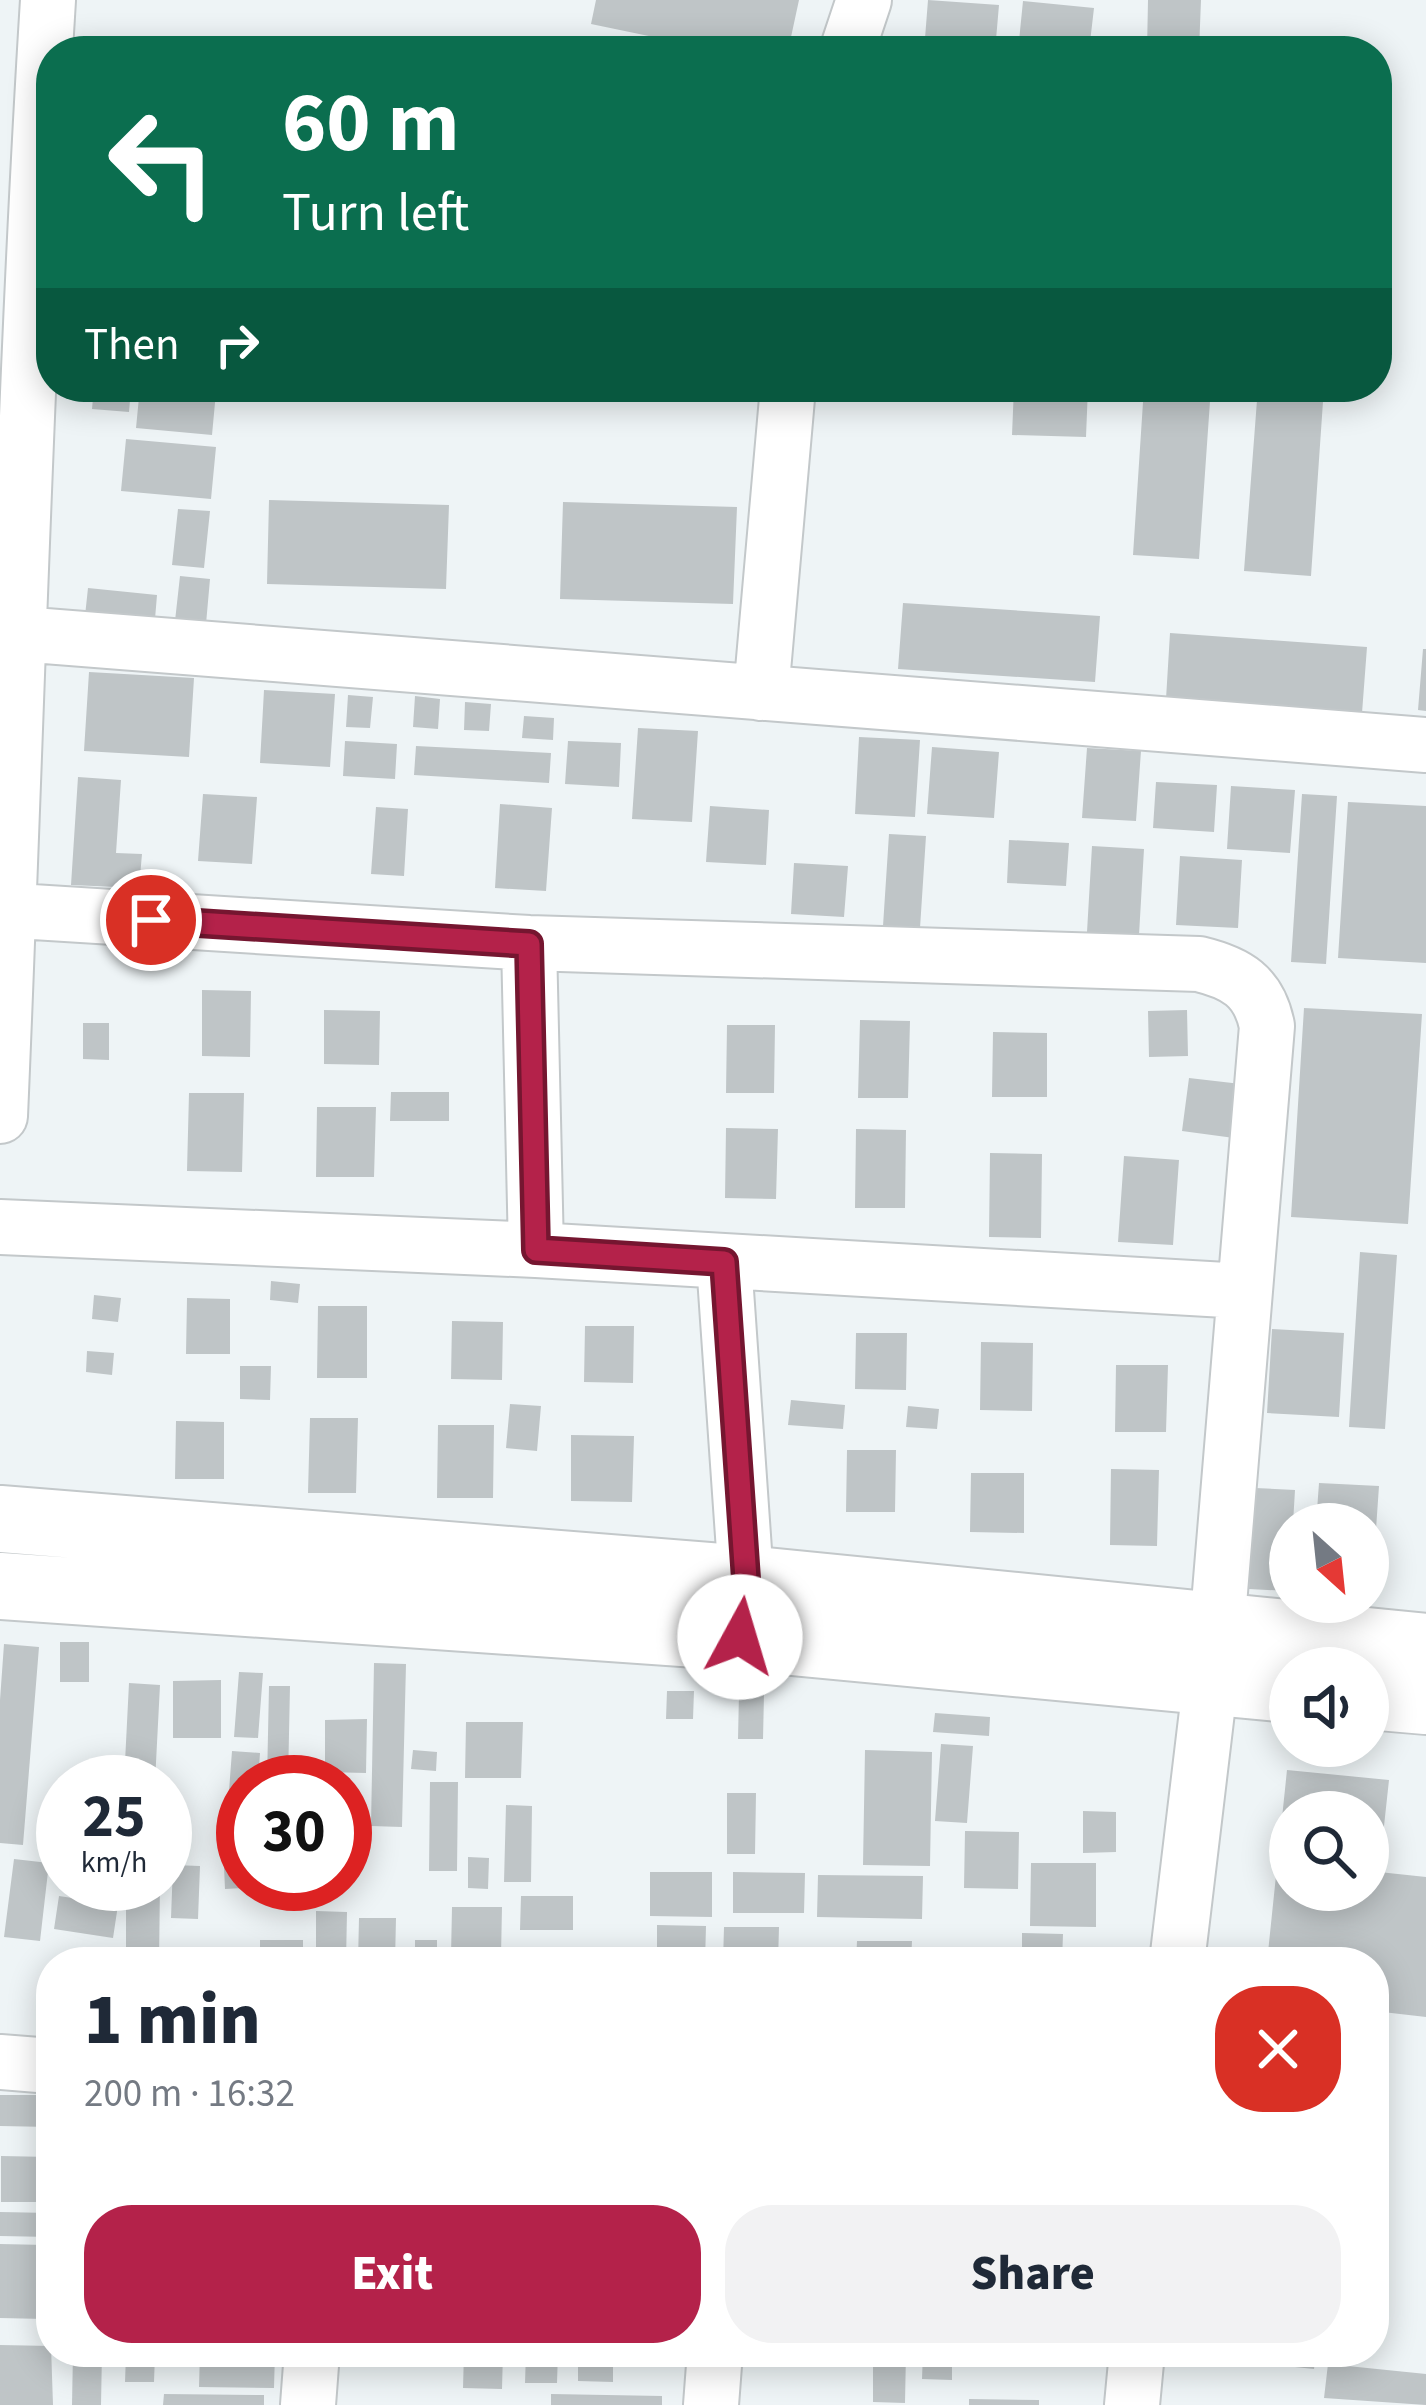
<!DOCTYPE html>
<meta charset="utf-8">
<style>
body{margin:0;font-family:"Source Sans 3",sans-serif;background:#f2f2f3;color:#1f2937;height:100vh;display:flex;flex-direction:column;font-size:45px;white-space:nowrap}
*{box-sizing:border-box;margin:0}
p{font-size:39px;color:#747a83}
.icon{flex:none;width:66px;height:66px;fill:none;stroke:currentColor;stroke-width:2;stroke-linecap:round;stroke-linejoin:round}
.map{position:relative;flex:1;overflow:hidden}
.sheet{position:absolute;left:36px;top:1947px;width:1353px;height:420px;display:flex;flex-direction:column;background:#fff;border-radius:48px;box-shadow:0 6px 30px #0003}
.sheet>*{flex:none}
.top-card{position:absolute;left:36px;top:36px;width:1356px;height:366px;border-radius:48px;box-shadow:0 6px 30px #0003;background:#0b6e4f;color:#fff;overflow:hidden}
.needle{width:78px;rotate:153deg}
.fabs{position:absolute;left:1269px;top:1503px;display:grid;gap:24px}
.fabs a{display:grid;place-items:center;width:120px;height:120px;border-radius:50%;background:#fff;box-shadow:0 6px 30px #0003;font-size:60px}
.speed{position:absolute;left:36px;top:1755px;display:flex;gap:24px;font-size:60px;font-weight:700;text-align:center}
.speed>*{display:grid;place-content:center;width:156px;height:156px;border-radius:50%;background:#fff;box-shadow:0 6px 30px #0003;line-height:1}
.speed small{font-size:30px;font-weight:400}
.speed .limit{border:18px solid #d22;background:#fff;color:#111}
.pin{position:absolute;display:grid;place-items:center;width:102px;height:102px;color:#fff;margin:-51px;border:6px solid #fff;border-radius:50%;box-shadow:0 3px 12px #0007}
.me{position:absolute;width:132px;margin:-66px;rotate:6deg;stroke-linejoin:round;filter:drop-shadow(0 0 9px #0008)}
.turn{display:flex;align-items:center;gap:42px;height:252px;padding:0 48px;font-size:54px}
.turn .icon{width:156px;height:156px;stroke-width:2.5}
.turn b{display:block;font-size:84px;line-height:102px}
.then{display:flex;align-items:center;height:114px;padding:0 48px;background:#0003;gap:24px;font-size:45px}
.round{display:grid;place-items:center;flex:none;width:126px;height:126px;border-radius:48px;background:#f2f2f3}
.headline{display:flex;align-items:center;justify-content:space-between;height:204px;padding:0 48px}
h1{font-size:72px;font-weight:800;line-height:90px}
.primary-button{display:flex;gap:24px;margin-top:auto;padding:24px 48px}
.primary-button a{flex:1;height:138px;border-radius:48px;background:#b4224a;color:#fff;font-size:48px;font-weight:800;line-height:138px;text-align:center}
.primary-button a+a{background:#f2f2f3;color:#1f2937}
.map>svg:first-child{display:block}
</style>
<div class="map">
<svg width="1426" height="2405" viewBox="0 0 1426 2405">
<rect width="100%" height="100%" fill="#eef4f6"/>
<path fill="#bfc5c7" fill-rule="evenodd" d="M 596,0 L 799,0 L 788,51 L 721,51 L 591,24 Z
M 928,0 L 999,5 L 995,51 L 924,51 Z
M 1148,0 L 1201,0 L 1199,51 L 1147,51 Z
M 1023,1 L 1094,8 L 1089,51 L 1018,51 Z
M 94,387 L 131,389 L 129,412 L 92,409 Z
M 140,387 L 216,392 L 212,435 L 136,428 Z
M 899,387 L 951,387 L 951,395 L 899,393 Z
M 1014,387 L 1088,387 L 1086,437 L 1012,435 Z
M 1144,387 L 1211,387 L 1199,559 L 1133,555 Z
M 1258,387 L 1324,387 L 1311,576 L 1244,571 Z
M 126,439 L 216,447 L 211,499 L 121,491 Z
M 269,500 L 449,505 L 446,589 L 267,584 Z
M 563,502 L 737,507 L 733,604 L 560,599 Z
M 178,509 L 210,511 L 204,568 L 172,565 Z
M 180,576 L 210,579 L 206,624 L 175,621 Z
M 88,588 L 157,595 L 154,631 L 84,625 Z
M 903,603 L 1100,616 L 1095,682 L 898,669 Z
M 1170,633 L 1367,647 L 1362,713 L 1166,699 Z
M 1423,649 L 1426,649 L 1426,711 L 1418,710 Z
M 89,672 L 194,678 L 189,757 L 84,751 Z
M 264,690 L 335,694 L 330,767 L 260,763 Z
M 348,695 L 373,697 L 370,728 L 346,727 Z
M 415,696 L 440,699 L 438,729 L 413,727 Z
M 465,702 L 491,704 L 489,731 L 464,730 Z
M 524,716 L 554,718 L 553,740 L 522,738 Z
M 638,728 L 698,731 L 692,822 L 632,819 Z
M 859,737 L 920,740 L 915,817 L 855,814 Z
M 345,741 L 397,744 L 395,779 L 343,776 Z
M 568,741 L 621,743 L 619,787 L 565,784 Z
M 416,746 L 551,753 L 549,783 L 414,775 Z
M 932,747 L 999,752 L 994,818 L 927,814 Z
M 1087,748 L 1141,751 L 1136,821 L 1082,818 Z
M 78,777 L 121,780 L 116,853 L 142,854 L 139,888 L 71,885 Z
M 1156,782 L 1217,785 L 1214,832 L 1153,828 Z
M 1231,786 L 1295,790 L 1290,853 L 1227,849 Z
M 203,794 L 257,797 L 252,864 L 198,861 Z
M 1302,794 L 1337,796 L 1326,964 L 1291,962 Z
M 1348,802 L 1426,806 L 1426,963 L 1338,958 Z
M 500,804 L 552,808 L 546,891 L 495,888 Z
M 710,806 L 769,810 L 766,865 L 706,862 Z
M 376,807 L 408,809 L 404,876 L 371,874 Z
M 889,834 L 926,836 L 920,928 L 883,926 Z
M 1009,840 L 1069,843 L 1066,886 L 1007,883 Z
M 1092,846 L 1144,849 L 1139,935 L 1087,932 Z
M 1180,856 L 1242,860 L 1238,928 L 1176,925 Z
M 794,863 L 848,866 L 844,917 L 791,914 Z
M 202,990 L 251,991 L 250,1057 L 202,1056 Z
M 1304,1008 L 1422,1014 L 1408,1224 L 1291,1217 Z
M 324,1010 L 380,1011 L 379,1065 L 324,1064 Z
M 1187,1010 L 1188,1056 L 1149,1057 L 1148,1011 Z
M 860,1020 L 910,1021 L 908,1098 L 858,1098 Z
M 83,1023 L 109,1023 L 109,1060 L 83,1059 Z
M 727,1025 L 775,1025 L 774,1093 L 726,1093 Z
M 993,1032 L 1047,1033 L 1047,1097 L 992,1097 Z
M 1189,1078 L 1241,1084 L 1234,1138 L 1182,1131 Z
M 391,1092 L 449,1092 L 449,1121 L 390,1121 Z
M 189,1093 L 244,1093 L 242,1172 L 187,1171 Z
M 317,1107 L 376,1107 L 374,1177 L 316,1177 Z
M 726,1128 L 778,1129 L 776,1199 L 725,1198 Z
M 856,1129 L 906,1130 L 905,1208 L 855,1208 Z
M 990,1153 L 1042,1154 L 1041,1238 L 989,1237 Z
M 1124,1156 L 1179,1160 L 1173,1245 L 1118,1242 Z
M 1360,1252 L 1397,1255 L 1385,1429 L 1349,1427 Z
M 271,1281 L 300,1284 L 298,1303 L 270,1300 Z
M 94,1295 L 121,1298 L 118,1322 L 92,1319 Z
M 187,1298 L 230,1299 L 230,1354 L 186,1354 Z
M 318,1306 L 367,1306 L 367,1378 L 317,1378 Z
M 452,1321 L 503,1322 L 502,1380 L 451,1379 Z
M 585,1326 L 634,1326 L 633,1383 L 584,1382 Z
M 1272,1329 L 1344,1333 L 1339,1417 L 1267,1413 Z
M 856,1333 L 907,1333 L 906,1390 L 855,1389 Z
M 981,1342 L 1033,1343 L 1032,1411 L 980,1410 Z
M 87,1351 L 114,1353 L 112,1375 L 86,1372 Z
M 1116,1365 L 1168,1365 L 1166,1432 L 1115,1432 Z
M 240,1366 L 271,1366 L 270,1400 L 240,1399 Z
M 791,1400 L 845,1405 L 843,1429 L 788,1425 Z
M 510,1404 L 541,1406 L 537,1451 L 506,1448 Z
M 908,1406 L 939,1409 L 937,1429 L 906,1427 Z
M 310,1418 L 358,1418 L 356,1493 L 308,1493 Z
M 176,1421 L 224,1422 L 224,1479 L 175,1479 Z
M 438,1425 L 494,1425 L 493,1498 L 437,1498 Z
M 571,1435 L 634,1436 L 632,1502 L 571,1501 Z
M 847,1450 L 896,1450 L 895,1512 L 846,1512 Z
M 1111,1469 L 1159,1470 L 1157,1546 L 1110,1545 Z
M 971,1473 L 1024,1473 L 1024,1533 L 970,1532 Z
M 1319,1483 L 1379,1486 L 1374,1558 L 1368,1558 L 1368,1524 L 1316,1524 Z
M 1255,1488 L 1295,1490 L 1289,1591 L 1249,1589 Z
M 60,1642 L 89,1642 L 89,1682 L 60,1682 Z
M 4,1644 L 39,1647 L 23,1845 L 0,1843 L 0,1700 Z
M 374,1663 L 406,1664 L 402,1827 L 371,1826 Z
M 239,1672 L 263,1673 L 258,1738 L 234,1737 Z
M 221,1680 L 221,1738 L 173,1738 L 173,1681 Z
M 129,1683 L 160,1685 L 155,1782 L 124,1782 Z
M 269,1686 L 290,1686 L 288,1782 L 267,1782 Z
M 667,1691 L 694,1691 L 693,1719 L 666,1719 Z
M 739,1693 L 764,1694 L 763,1739 L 738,1739 Z
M 935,1713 L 990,1717 L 989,1736 L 933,1732 Z
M 367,1719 L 366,1773 L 325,1772 L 325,1720 Z
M 466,1722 L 523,1722 L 521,1778 L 465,1778 Z
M 941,1744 L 973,1746 L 967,1823 L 935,1821 Z
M 413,1750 L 437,1752 L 436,1771 L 411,1769 Z
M 865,1750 L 932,1752 L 930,1866 L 863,1865 Z
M 232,1751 L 260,1753 L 258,1782 L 243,1782 L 243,1832 L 226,1831 Z
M 1287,1770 L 1389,1780 L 1379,1872 L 1426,1877 L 1426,2017 L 1374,2011 L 1374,1962 L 1267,1962 ZM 1290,1812 L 1368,1812 L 1368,1890 L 1290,1890 Z
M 430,1782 L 458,1782 L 457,1871 L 429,1871 Z
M 727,1793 L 756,1793 L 755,1854 L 727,1854 Z
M 345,1799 L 361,1799 L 360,1834 L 345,1834 Z
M 506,1805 L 532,1806 L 531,1882 L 504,1882 Z
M 1083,1811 L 1116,1812 L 1116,1852 L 1083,1853 Z
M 55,1820 L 63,1821 L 63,1848 L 53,1847 Z
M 965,1831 L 1019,1832 L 1018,1889 L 964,1888 Z
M 243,1844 L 243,1888 L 225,1889 L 223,1845 Z
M 468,1857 L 489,1858 L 488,1889 L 468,1888 Z
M 14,1859 L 49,1863 L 40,1941 L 4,1937 Z
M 1031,1863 L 1096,1863 L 1096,1927 L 1030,1926 Z
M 173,1865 L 200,1866 L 198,1919 L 171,1918 Z
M 650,1872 L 712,1872 L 712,1917 L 650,1916 Z
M 733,1872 L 805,1873 L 804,1913 L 733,1913 Z
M 818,1875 L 923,1876 L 922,1919 L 817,1917 Z
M 65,1884 L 160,1884 L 159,1962 L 126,1962 L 126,1893 L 65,1888 Z
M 59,1896 L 118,1905 L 113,1938 L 54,1929 Z
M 521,1896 L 573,1896 L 573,1930 L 520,1930 Z
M 452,1907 L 502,1907 L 501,1956 L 451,1956 Z
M 316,1911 L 347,1912 L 346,1962 L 316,1962 Z
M 359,1918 L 396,1918 L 395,1962 L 358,1962 Z
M 657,1925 L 706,1926 L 705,1962 L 657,1962 Z
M 724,1927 L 779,1927 L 778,1962 L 723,1962 Z
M 1022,1933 L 1063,1934 L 1062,1962 L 1022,1962 Z
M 260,1940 L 303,1940 L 303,1962 L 260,1962 Z
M 415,1940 L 437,1940 L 437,1962 L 415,1962 Z
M 857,1941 L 912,1941 L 911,1962 L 856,1962 Z
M 542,1949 L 575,1950 L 575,1962 L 542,1962 Z
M 0,2095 L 51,2095 L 51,2127 L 0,2126 Z
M 1,2156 L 51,2157 L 51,2202 L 1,2202 Z
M 0,2212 L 51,2213 L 51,2237 L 0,2236 Z
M 0,2244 L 46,2245 L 45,2319 L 0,2318 Z
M 0,2345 L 51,2346 L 53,2405 L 0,2405 Z
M 73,2352 L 102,2352 L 101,2405 L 72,2405 Z
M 200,2352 L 275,2352 L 274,2388 L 199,2387 Z
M 354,2352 L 410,2352 L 410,2358 L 354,2356 Z
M 464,2352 L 503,2352 L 502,2389 L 463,2388 Z
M 526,2352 L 558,2352 L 557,2383 L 525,2383 Z
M 578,2352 L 613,2352 L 613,2382 L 578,2381 Z
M 790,2352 L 860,2352 L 860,2364 L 789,2363 Z
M 873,2352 L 906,2352 L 905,2403 L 873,2402 Z
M 923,2352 L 952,2352 L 952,2380 L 922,2379 Z
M 967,2352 L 1037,2352 L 1037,2364 L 967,2363 Z
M 1277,2352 L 1316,2352 L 1314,2369 L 1276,2365 Z
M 126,2354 L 155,2354 L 154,2382 L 125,2382 Z
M 1328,2364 L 1426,2374 L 1426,2405 L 1324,2398 Z
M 164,2394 L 264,2395 L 264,2405 L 163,2405 Z
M 551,2394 L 662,2396 L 662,2405 L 551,2405 Z
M 969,2399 L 1039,2400 L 1039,2405 L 969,2405 Z"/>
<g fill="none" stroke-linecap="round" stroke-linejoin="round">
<defs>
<path id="minor" d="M 847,51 L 864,0
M 20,634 L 1426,745
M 761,693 L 788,387
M 0,910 L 529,943 L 1199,964 C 1236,973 1259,986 1267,1026 L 1217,1628 L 1177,1962
M 529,943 L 536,1250
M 0,1116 C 16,744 25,372 48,0
M 0,1227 L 536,1250 L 1243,1291
M 724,1262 L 746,1579 L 742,1618
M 0,2062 L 51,2066
M 308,2405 L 312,2352
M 711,2405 L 715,2352
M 1132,2405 L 1137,2352"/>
<path id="tertiary" d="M 0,1519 L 746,1579 L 1426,1647
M 0,1586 L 740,1637 L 1290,1689
M 1368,1696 L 1426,1701"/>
</defs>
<use href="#minor" stroke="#c3c8ca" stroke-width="58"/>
<use href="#tertiary" stroke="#c3c8ca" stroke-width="70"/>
<use href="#minor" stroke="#fff" stroke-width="54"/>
<use href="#tertiary" stroke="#fff" stroke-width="66"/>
</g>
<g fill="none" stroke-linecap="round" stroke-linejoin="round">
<defs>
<path id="route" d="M 151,920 L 529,944 L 536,1250 L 724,1262 L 746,1579 L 740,1637"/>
</defs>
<use href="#route" stroke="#751630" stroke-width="30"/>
<use href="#route" stroke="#b4224a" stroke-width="21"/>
</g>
</svg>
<div class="fabs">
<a><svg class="needle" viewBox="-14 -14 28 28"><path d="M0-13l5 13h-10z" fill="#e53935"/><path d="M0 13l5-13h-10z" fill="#747a83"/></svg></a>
<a><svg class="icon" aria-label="sound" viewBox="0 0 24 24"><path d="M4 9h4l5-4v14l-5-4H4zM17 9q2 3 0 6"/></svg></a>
<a><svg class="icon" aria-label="search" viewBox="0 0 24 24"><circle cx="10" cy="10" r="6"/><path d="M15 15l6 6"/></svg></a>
</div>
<div class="speed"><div>25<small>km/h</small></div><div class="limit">30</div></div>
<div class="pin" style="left:151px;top:920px;background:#d93025"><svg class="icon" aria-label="arrive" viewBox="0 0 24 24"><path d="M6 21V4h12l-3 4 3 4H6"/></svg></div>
<svg class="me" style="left:740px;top:1637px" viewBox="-20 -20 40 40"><circle r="19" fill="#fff"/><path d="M0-13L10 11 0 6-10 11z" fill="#b4224a"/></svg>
<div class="top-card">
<div class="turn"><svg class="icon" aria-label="left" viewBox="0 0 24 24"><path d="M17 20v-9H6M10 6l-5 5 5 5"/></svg><div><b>60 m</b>Turn left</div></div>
<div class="then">Then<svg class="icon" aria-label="right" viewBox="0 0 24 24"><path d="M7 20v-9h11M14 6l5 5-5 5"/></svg></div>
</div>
<section class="sheet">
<div class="headline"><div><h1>1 min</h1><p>200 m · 16:32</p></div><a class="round" style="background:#d93025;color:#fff"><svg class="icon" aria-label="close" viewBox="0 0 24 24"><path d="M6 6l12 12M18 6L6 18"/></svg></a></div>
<div class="primary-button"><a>Exit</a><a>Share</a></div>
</section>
</div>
